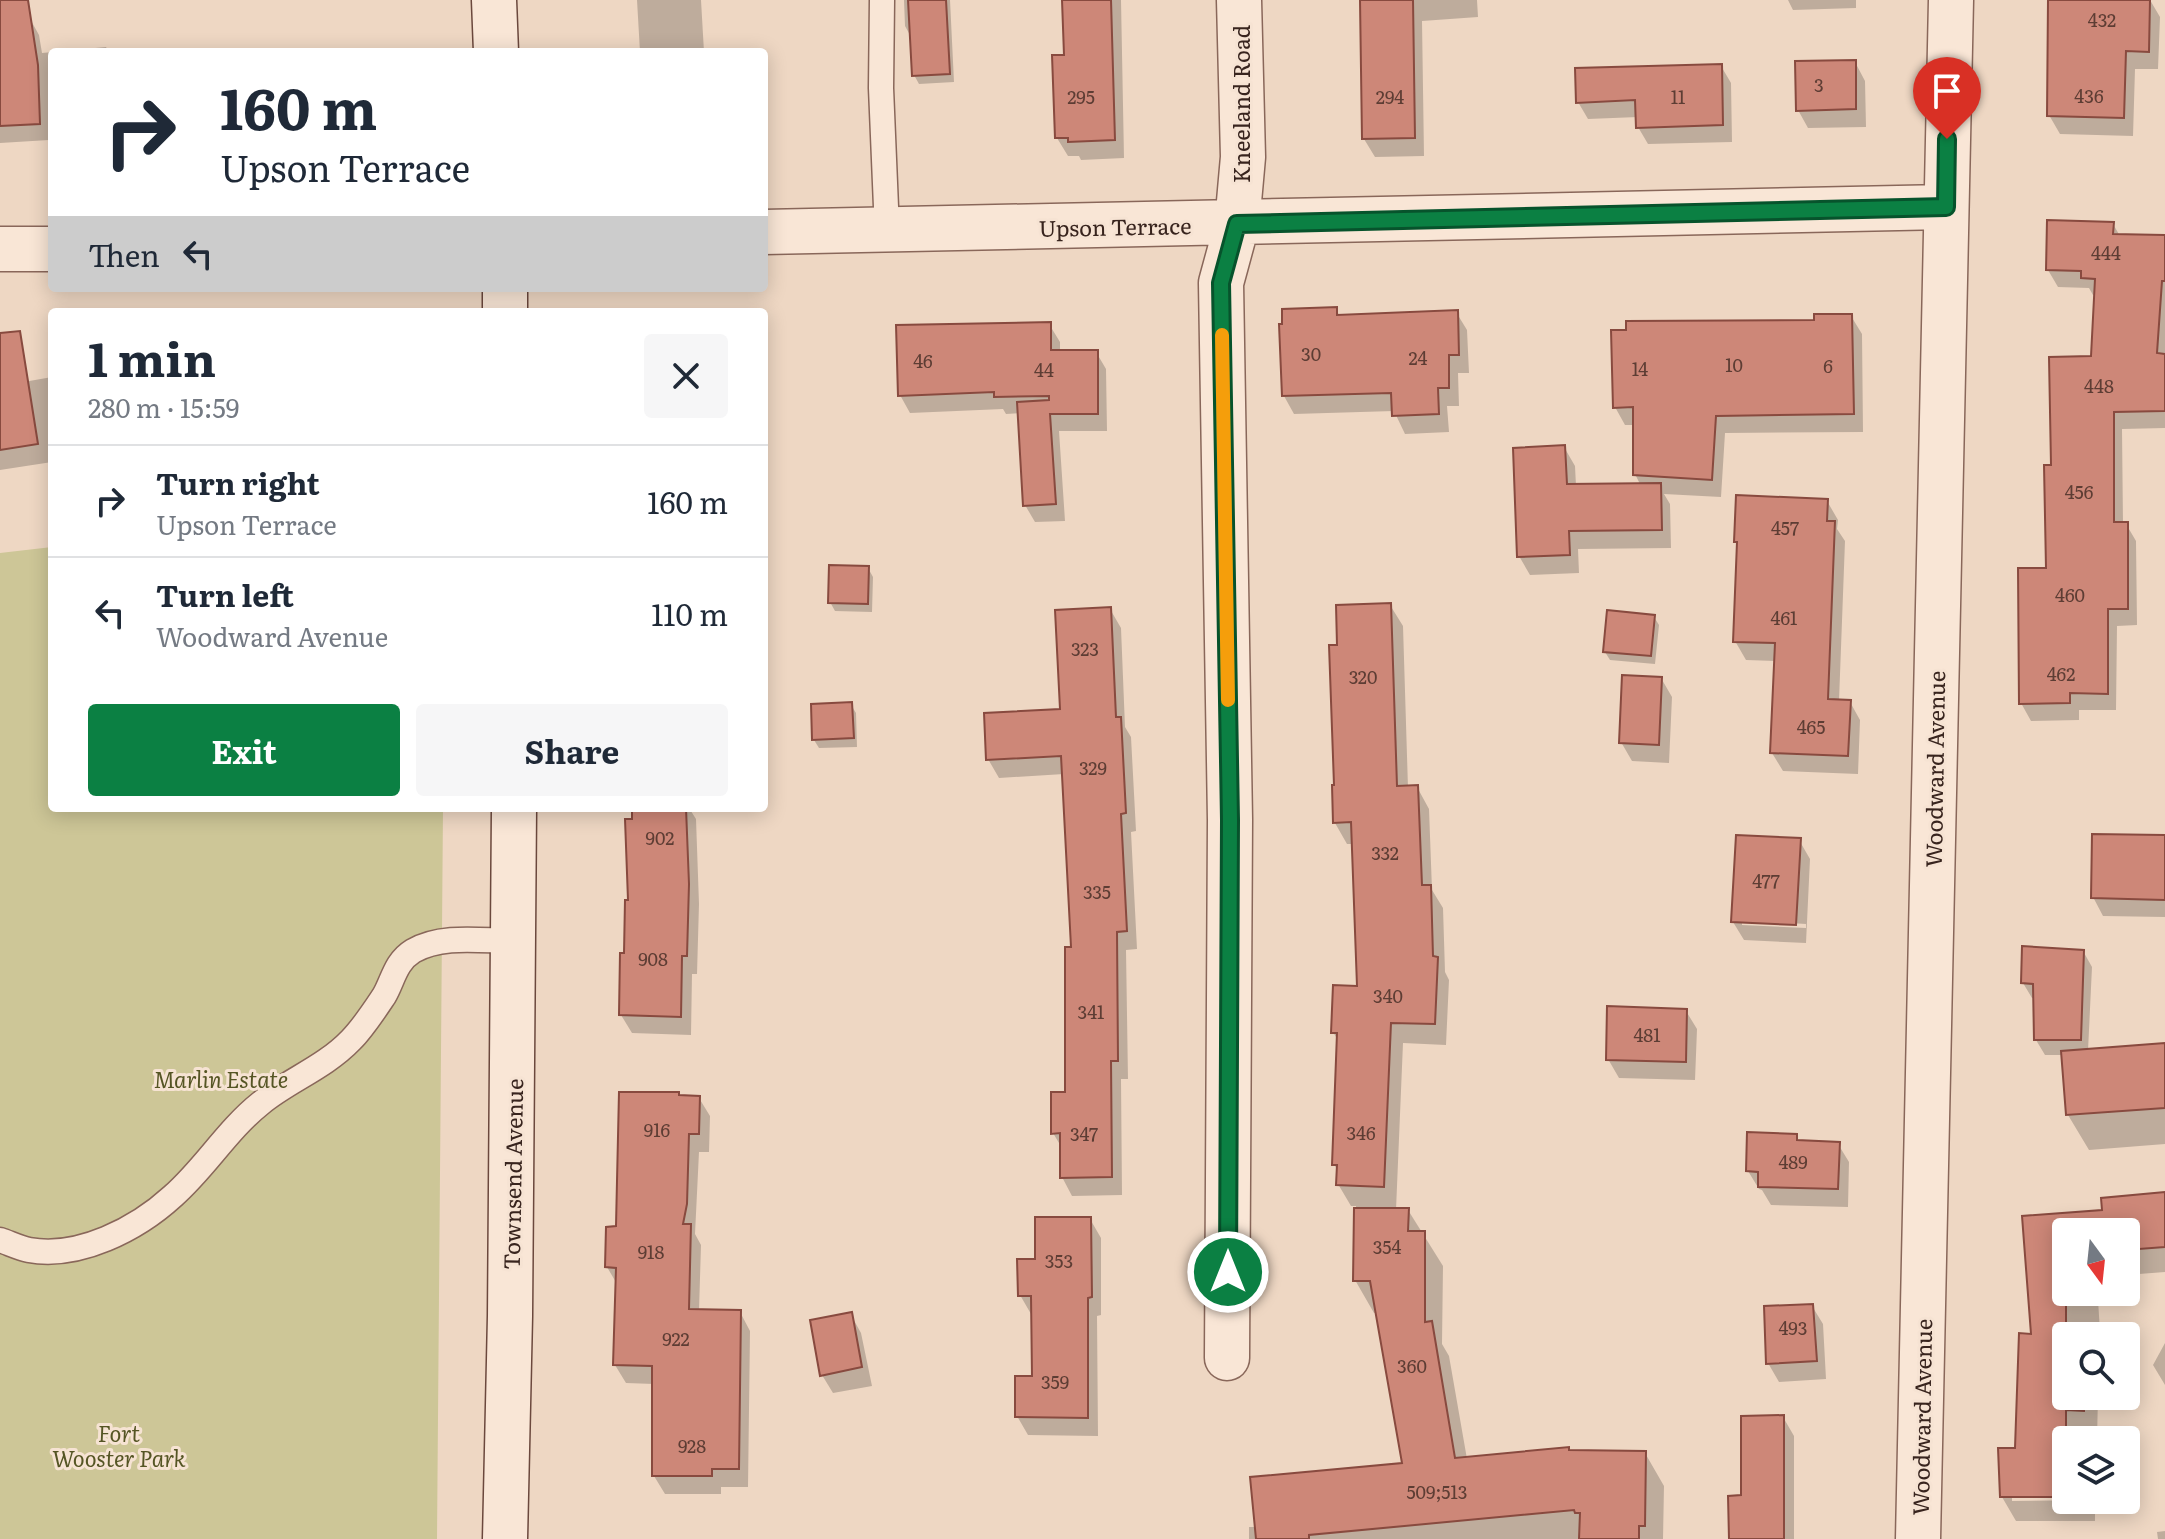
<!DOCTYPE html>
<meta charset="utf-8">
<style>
body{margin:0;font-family:Literata,serif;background:#f6f6f7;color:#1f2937;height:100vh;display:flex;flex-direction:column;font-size:30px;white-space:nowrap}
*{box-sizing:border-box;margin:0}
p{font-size:26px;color:#747a83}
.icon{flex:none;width:44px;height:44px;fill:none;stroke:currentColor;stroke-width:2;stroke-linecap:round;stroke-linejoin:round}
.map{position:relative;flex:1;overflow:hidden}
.details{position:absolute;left:48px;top:308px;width:720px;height:504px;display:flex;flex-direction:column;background:#fff;border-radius:8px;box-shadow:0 4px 20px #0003}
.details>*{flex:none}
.guide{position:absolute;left:48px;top:48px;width:720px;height:244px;border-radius:8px;box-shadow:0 4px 20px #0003;background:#fff;color:#1f2937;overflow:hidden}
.needle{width:52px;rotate:165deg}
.tools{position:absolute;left:2052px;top:1218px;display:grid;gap:16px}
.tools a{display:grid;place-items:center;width:88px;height:88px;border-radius:8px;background:#fff;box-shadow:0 4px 20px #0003;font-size:40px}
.pin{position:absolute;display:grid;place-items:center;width:68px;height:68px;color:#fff;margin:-82px -34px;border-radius:50% 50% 50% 0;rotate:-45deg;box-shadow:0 0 8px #0007}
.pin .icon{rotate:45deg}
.me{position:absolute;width:88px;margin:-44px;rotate:0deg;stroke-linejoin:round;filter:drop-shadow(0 0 6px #0008)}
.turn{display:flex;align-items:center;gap:28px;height:168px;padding:0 40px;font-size:36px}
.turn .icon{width:104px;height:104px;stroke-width:2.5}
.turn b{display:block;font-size:56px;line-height:68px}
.then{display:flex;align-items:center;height:76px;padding:0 40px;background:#0003;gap:16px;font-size:30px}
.round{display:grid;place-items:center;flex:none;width:84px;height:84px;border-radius:8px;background:#f6f6f7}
.overview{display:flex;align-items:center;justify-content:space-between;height:136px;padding:0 40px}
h1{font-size:48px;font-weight:700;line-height:60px}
.button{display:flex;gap:16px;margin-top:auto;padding:16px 40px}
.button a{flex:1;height:92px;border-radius:8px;background:#0b8043;color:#fff;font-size:32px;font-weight:700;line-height:92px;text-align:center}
.button a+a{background:#f6f6f7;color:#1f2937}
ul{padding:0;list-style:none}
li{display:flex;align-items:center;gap:24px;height:112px;padding:0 40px;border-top:2px solid #e0e1e3}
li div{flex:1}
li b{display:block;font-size:30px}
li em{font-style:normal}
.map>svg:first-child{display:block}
</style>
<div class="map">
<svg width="2165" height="1539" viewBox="0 0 2165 1539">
<rect width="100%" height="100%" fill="#eed7c3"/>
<path fill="#cdc697" d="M 52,547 L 52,808 L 443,808 L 437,1539 L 0,1539 L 0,553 Z"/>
<path fill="#0003" fill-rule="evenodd" d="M 637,0 L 701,0 L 704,52 L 640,52 Z
M 904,0 L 950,0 L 954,82 L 919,84 L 914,75 L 910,35 L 905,26 Z
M 1064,0 L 1121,0 L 1124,158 L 1081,160 L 1079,156 L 1068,156 L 1057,138 L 1066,57 Z
M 1361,0 L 1477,0 L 1478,17 L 1422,21 L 1424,156 L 1375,157 L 1364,139 Z
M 1788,0 L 1856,0 L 1856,8 L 1793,10 Z
M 2050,0 L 2150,0 L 2160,17 L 2158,69 L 2135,69 L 2133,136 L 2060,134 L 2049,115 Z
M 29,17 L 39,35 L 42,53 L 106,47 L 109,52 L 52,52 L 52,112 L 48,113 L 49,140 L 0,143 L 0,21 Z
M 1855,62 L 1865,81 L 1866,127 L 1808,128 L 1798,110 Z
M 1721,66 L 1731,83 L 1732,142 L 1648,144 L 1638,127 L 1638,117 L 1588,119 L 1578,102 Z
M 2113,224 L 2120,236 L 2165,237 L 2165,428 L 2122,429 L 2123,524 L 2126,524 L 2136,541 L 2137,625 L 2117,626 L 2116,710 L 2079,710 L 2079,720 L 2031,721 L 2021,703 L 2048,570 L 2053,467 L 2093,358 L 2096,295 L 2093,295 L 2089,288 L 2058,287 L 2048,270 Z
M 1336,309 L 1340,317 L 1456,312 L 1467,330 L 1469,373 L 1458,373 L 1459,406 L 1447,406 L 1449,432 L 1405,434 L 1394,411 L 1294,414 L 1284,396 Z
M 1851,316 L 1862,334 L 1863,432 L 1725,433 L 1721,497 L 1664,494 L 1670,504 L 1671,548 L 1578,549 L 1579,573 L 1530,575 L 1519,556 L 1564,447 L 1575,466 L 1576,486 L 1641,486 L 1635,474 L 1635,425 L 1625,425 L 1615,407 L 1816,322 Z
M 1049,324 L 1060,342 L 1060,352 L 1096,352 L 1106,369 L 1107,431 L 1059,431 L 1065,521 L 1035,522 L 1025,505 L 1020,413 L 1006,414 L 1003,409 L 910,413 L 900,395 Z
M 0,374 L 18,383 L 52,377 L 52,462 L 0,470 Z
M 1827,501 L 1838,520 L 1837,529 L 1845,541 L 1839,701 L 1850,702 L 1860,720 L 1858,774 L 1783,771 L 1772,753 L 1776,661 L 1746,660 L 1735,641 L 1739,547 L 1736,542 Z
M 868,568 L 873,577 L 872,612 L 835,611 L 830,602 Z
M 1390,605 L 1403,626 L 1408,788 L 1417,787 L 1429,809 L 1432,890 L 1443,908 L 1445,972 L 1449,980 L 1446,1045 L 1403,1043 L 1396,1210 L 1408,1210 L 1443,1266 L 1442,1344 L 1449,1356 L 1467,1459 L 1569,1452 L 1645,1453 L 1664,1486 L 1663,1539 L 1249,1539 L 1249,1527 L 1257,1527 L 1405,1465 L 1378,1313 L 1374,1313 L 1355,1280 L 1356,1206 L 1351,1206 L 1338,1184 L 1339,1173 L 1334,1164 L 1339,1042 L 1333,1032 L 1359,988 L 1353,844 L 1347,844 L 1335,823 L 1339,646 Z
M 1110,609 L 1121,628 L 1125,727 L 1131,737 L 1136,831 L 1131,832 L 1137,949 L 1126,950 L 1128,1079 L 1121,1079 L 1122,1195 L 1072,1196 L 1062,1177 L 1062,1148 L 1053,1133 L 1067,1094 L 1073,949 L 1064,774 L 999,778 L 988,759 L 1062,711 Z
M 1654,617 L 1659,625 L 1655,664 L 1610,660 L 1605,652 Z
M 1661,678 L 1672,697 L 1669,763 L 1632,761 L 1621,742 Z
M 851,705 L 856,713 L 857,747 L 819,748 L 814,740 Z
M 634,808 L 689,808 L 696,819 L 699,904 L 697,974 L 692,974 L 691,1035 L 632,1033 L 621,1015 L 630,902 Z
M 2165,837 L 2165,917 L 2103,916 L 2093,897 Z
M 1799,840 L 1810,859 L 1806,943 L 1744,940 L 1733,922 ZM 1742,920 L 1806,924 L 1806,928 L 1742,925 Z
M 2083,951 L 2092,967 L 2088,1051 L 2165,1045 L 2165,1144 L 2089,1150 L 2068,1115 L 2063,1055 L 2045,1055 L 2036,1040 L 2035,998 L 2032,998 L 2023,983 Z
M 1686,1011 L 1697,1029 L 1695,1080 L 1619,1078 L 1608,1059 Z
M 680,1097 L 699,1098 L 710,1116 L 709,1152 L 699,1152 L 695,1234 L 701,1245 L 699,1311 L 740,1312 L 750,1331 L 748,1487 L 721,1487 L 721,1494 L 665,1494 L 654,1476 L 654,1384 L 626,1383 L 615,1365 L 617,1284 L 607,1267 L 618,1228 Z
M 1796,1136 L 1799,1142 L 1838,1144 L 1849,1162 L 1848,1207 L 1771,1205 L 1762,1190 L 1759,1189 L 1748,1171 Z
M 2165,1195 L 2165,1272 L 2126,1275 L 2126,1232 L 2066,1232 L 2066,1292 L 2094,1292 L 2098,1300 L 2100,1331 L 2100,1336 L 2066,1336 L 2066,1396 L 2098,1396 L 2097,1440 L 2066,1440 L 2066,1496 L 2012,1497 L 2012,1501 L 2095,1500 L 2095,1521 L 2016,1521 L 2002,1497 L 2017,1450 L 2033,1336 L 2025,1218 L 2104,1212 Z
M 1090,1219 L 1101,1238 L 1101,1315 L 1097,1316 L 1098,1436 L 1028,1435 L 1017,1416 L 1034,1378 L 1033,1314 L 1031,1314 L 1020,1295 L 1037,1261 Z
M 1812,1306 L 1823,1324 L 1826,1379 L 1779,1382 L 1768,1363 Z
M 851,1315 L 861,1333 L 872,1386 L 833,1393 L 822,1375 Z
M 2165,1343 L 2165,1385 L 2153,1365 Z
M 1783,1417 L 1794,1436 L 1794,1539 L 1731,1539 L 1743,1497 Z
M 2165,1531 L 2165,1539 L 2158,1539 L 2157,1532 Z"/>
<path fill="#cd8778" stroke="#884a3f" stroke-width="2" d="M 0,0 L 28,0 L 38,65 L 40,124 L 0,126 Z
M 908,0 L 946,0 L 950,74 L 912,76 Z
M 1062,0 L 1111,0 L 1115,140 L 1068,142 L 1068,138 L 1055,138 L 1052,55 L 1064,55 Z
M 1360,0 L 1413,0 L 1415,138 L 1362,139 Z
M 2048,0 L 2150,0 L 2149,52 L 2126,51 L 2124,118 L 2047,116 Z
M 1856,60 L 1856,109 L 1796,111 L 1795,61 Z
M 1722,64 L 1723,125 L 1636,128 L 1635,100 L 1576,103 L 1575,68 Z
M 2047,220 L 2114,222 L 2113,234 L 2165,235 L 2165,281 L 2162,281 L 2157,353 L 2165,354 L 2165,411 L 2114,412 L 2114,522 L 2128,522 L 2128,609 L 2108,609 L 2108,694 L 2070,693 L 2070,703 L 2019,704 L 2018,568 L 2046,568 L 2044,465 L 2051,465 L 2049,357 L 2091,356 L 2095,279 L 2081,278 L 2081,271 L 2046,270 Z
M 1337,307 L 1337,315 L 1458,310 L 1459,355 L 1449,355 L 1449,388 L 1438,388 L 1439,414 L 1392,416 L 1391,393 L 1282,396 L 1279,324 L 1282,324 L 1282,309 Z
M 1814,314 L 1852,314 L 1854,414 L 1716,416 L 1712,480 L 1633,475 L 1633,407 L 1613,408 L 1611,330 L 1626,330 L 1626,321 L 1814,320 Z
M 1051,322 L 1051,350 L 1098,350 L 1098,414 L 1050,414 L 1056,504 L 1023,506 L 1017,402 L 1049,400 L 1049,396 L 994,397 L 994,392 L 898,396 L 896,325 Z
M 20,331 L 38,444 L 0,450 L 0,333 Z
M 1565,445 L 1567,484 L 1661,483 L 1662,530 L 1569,531 L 1570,555 L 1517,557 L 1513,448 Z
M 1736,495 L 1828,499 L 1827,521 L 1835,521 L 1828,699 L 1851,700 L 1848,756 L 1770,753 L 1775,643 L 1733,642 L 1737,542 L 1734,542 Z
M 829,565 L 869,566 L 868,604 L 828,603 Z
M 1391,603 L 1397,786 L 1418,785 L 1422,885 L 1431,885 L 1433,956 L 1438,957 L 1435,1024 L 1391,1023 L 1384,1187 L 1336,1185 L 1337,1165 L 1332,1165 L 1337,1033 L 1331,1033 L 1333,985 L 1357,986 L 1351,822 L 1333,823 L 1332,785 L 1334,785 L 1329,645 L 1337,645 L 1336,605 Z
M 1111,607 L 1116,717 L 1121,717 L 1126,813 L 1121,814 L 1127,931 L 1117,932 L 1118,1061 L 1111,1061 L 1112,1177 L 1060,1178 L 1060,1133 L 1051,1134 L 1051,1092 L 1065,1092 L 1065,947 L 1071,947 L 1061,756 L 986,760 L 984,713 L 1060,709 L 1055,610 Z
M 1607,610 L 1655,615 L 1651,656 L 1603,652 Z
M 1622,675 L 1662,677 L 1659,745 L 1619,743 Z
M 852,702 L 854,738 L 812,740 L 811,704 Z
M 632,808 L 686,808 L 689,884 L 687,956 L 682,956 L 681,1017 L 619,1015 L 620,953 L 624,953 L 625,900 L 628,900 L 625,819 L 632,819 Z
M 2092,834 L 2165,835 L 2165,900 L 2091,898 Z
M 1736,835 L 1801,838 L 1796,925 L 1731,922 Z
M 2022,946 L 2084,950 L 2081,1040 L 2034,1040 L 2033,984 L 2021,983 Z
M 1607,1006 L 1687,1009 L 1686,1062 L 1606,1060 Z
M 2165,1043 L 2165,1108 L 2066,1115 L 2061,1051 Z
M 619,1092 L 679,1092 L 679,1095 L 700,1096 L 699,1134 L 689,1134 L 687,1204 L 683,1224 L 691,1224 L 689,1309 L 741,1310 L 739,1469 L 712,1469 L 712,1476 L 652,1476 L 652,1366 L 613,1365 L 616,1268 L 605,1267 L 606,1227 L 616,1226 Z
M 1747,1132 L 1797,1134 L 1797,1140 L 1840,1142 L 1838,1189 L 1758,1187 L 1758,1172 L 1746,1171 Z
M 2165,1192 L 2165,1247 L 2126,1250 L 2126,1232 L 2066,1232 L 2066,1335 L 2087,1336 L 2066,1336 L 2066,1396 L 2085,1396 L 2084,1411 L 2066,1410 L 2066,1497 L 2000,1497 L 1998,1448 L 2015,1448 L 2019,1333 L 2031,1334 L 2022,1216 L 2102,1210 L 2101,1198 Z
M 1354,1208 L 1409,1208 L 1408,1231 L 1425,1231 L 1425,1322 L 1432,1321 L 1455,1458 L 1569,1447 L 1569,1450 L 1646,1451 L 1645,1526 L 1639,1526 L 1639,1539 L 1579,1539 L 1580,1513 L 1575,1513 L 1574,1510 L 1309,1535 L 1309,1539 L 1256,1539 L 1250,1477 L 1402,1463 L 1370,1281 L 1353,1281 Z
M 1035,1217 L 1091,1217 L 1092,1297 L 1088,1298 L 1088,1418 L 1015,1417 L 1015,1376 L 1032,1376 L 1031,1296 L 1018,1296 L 1017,1259 L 1035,1259 Z
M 1813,1304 L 1817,1361 L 1766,1364 L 1764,1306 Z
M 852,1312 L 862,1367 L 820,1376 L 810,1320 Z
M 1784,1415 L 1784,1539 L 1729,1539 L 1728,1496 L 1741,1495 L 1741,1416 Z"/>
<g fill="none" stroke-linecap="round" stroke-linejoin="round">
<defs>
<path id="lane" d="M 882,0 L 881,88 L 887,231
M 0,1240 C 9,1243 19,1248 29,1250 C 79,1259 137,1229 173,1196 C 205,1168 227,1130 261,1103 C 289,1080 324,1068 351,1040 C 363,1028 374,1011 384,996 C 393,981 395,962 413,951 C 442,934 482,941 514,941"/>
<path id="street" d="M 764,232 L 1946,207
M 0,249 L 52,249
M 1227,1358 L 1230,820 L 1221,283 L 1237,224 L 1243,157 L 1239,0
M 1918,1539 L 1951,0"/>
<path id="secondary" d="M 494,0 L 496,52
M 505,288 L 505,312
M 505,1539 L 510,1316 L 514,808"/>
</defs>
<use href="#lane" stroke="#89675a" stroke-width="27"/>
<use href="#street" stroke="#89675a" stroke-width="47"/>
<use href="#secondary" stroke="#6b483d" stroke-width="47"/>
<use href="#lane" stroke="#f9e6d6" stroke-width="24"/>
<use href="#street" stroke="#f9e6d6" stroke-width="44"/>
<use href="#secondary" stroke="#f9e6d6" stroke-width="44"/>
</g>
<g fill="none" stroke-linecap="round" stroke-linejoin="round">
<defs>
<path id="route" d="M 1228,1272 L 1230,820 L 1221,283 L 1237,224 L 1946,207 L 1947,139"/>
</defs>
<use href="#route" stroke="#07532c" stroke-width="20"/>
<use href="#route" stroke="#0b8043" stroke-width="14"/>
<path stroke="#f59e0b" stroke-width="14" d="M 1222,335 L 1228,700"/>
</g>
<g text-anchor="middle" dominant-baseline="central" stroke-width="6" stroke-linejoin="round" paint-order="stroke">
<g font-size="18" fill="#5d3d34">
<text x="2102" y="19">432</text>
<text x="1819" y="84">3</text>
<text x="2089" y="95">436</text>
<text x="1081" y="96">295</text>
<text x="1390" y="96">294</text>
<text x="1678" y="96">11</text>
<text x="2106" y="252">444</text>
<text x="1311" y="353">30</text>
<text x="1418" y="357">24</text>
<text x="923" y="360">46</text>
<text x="1734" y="364">10</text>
<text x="1828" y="365">6</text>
<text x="1640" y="368">14</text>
<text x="1044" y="369">44</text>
<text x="2099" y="385">448</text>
<text x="2079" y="491">456</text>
<text x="1785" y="527">457</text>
<text x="2070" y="594">460</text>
<text x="1784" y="617">461</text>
<text x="1085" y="648">323</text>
<text x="2061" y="673">462</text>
<text x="1363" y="676">320</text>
<text x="1811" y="726">465</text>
<text x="1093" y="767">329</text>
<text x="660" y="837">902</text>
<text x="1385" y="852">332</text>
<text x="1766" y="880">477</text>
<text x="1097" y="891">335</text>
<text x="653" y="958">908</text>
<text x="1388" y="995">340</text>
<text x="1091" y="1011">341</text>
<text x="1647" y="1034">481</text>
<text x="657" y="1129">916</text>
<text x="1361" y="1132">346</text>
<text x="1084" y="1133">347</text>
<text x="1793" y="1161">489</text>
<text x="1387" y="1246">354</text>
<text x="651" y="1251">918</text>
<text x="1059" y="1260">353</text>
<text x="1793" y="1327">493</text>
<text x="676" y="1338">922</text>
<text x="1412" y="1365">360</text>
<text x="1055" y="1381">359</text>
<text x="692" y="1445">928</text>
<text x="1437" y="1491">509;513</text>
</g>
<g font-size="22" fill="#38241e" stroke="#f6e3d3">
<text transform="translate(1240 104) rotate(-90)">Kneeland Road</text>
<text transform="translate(1115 226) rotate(-1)">Upson Terrace</text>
<text transform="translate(1934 769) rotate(-89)">Woodward Avenue</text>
<text transform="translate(512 1174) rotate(-89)">Townsend Avenue</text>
<text transform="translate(1921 1417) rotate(-89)">Woodward Avenue</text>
</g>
<g font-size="22" font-style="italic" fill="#555524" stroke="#f6e3d3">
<text x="221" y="1078">Marlin Estate</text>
<text x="119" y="1432">Fort<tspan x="119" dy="25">Wooster Park</tspan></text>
</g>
</g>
</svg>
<div class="tools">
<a><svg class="needle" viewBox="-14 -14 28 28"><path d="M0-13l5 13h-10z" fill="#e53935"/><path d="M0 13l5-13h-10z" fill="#747a83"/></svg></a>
<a><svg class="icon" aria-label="search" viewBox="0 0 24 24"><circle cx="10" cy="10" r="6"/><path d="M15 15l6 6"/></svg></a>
<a><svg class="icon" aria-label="layers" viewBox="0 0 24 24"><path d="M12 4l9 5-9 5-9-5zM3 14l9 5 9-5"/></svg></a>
</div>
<div class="pin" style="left:1947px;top:139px;background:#d93025"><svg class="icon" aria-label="arrive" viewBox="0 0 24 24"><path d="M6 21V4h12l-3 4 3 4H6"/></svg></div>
<svg class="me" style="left:1228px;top:1272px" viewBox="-20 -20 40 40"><circle r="17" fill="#0b8043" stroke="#fff" stroke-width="3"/><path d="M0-11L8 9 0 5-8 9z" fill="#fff"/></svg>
<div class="guide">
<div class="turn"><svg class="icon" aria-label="right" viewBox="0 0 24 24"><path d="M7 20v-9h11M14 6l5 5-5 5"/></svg><div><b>160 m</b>Upson Terrace</div></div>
<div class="then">Then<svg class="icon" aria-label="left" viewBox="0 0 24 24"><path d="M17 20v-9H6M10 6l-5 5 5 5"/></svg></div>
</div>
<section class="details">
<div class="overview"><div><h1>1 min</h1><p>280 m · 15:59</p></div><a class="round"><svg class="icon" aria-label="close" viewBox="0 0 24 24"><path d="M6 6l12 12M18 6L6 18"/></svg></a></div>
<ul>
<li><svg class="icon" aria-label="right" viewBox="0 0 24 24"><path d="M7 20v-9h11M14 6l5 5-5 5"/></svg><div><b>Turn right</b><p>Upson Terrace</p></div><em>160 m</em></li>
<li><svg class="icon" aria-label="left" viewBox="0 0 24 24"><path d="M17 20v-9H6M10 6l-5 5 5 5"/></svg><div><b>Turn left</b><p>Woodward Avenue</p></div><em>110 m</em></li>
</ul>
<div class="button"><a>Exit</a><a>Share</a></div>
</section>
</div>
